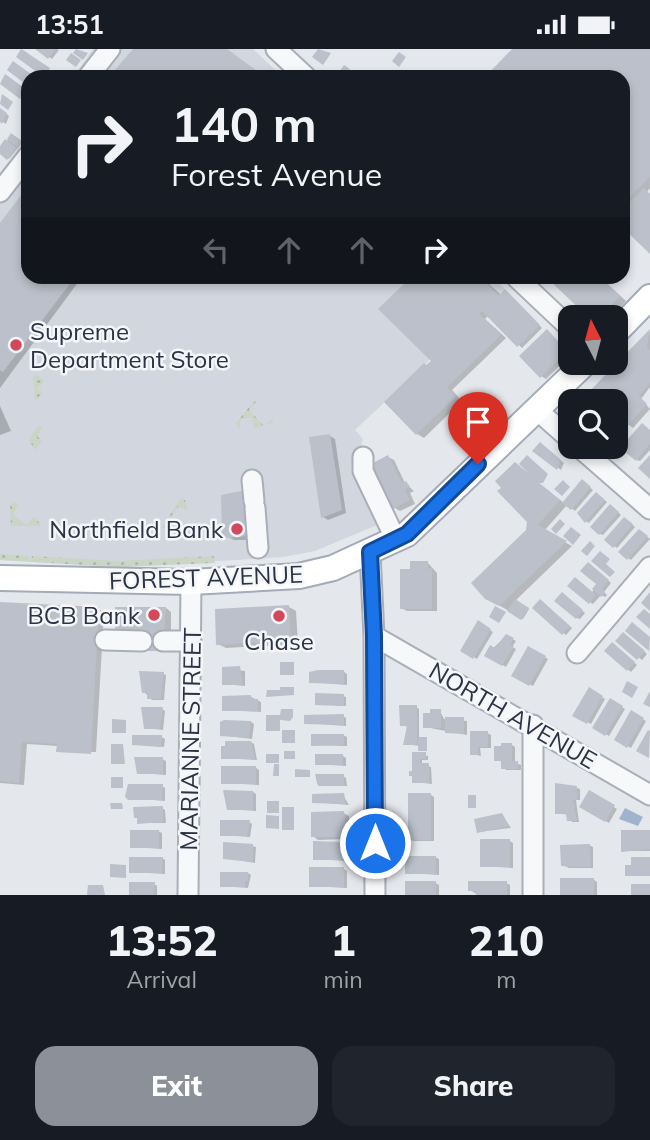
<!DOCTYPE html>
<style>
body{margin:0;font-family:Mulish,sans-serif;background:#20242c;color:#f1f3f6;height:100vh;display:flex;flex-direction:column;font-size:26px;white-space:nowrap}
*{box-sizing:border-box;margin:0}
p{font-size:23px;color:#9ea1a6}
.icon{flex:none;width:38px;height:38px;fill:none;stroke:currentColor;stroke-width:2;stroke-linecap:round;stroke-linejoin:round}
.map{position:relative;height:846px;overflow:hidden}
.sheet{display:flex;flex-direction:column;background:#171b24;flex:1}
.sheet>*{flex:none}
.hud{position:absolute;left:21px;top:21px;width:609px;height:214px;border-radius:21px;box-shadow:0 4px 10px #0003;background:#171b24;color:#f1f3f6;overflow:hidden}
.needle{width:46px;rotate:354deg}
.controls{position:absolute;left:558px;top:256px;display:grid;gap:14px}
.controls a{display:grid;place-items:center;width:70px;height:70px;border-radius:14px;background:#171b24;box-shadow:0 4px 10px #0003;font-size:35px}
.pin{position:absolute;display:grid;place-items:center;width:60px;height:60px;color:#fff;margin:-72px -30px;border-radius:50% 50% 50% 0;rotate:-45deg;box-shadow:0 0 7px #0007}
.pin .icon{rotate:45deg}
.me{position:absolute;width:77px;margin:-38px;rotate:0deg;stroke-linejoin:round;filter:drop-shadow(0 0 5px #0008)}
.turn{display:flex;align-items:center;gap:24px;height:147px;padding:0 35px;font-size:32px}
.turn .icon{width:91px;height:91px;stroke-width:2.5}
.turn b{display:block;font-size:49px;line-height:60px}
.lanes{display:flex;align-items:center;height:66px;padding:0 35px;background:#0003;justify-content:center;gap:35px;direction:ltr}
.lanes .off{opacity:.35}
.eta{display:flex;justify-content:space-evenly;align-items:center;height:119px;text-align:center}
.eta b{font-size:42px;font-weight:800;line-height:49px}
.action{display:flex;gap:14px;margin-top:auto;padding:14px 35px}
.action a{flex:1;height:80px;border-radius:21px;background:#8c9099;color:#fff;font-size:28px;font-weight:800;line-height:80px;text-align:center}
.action a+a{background:#20242c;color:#f1f3f6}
.status{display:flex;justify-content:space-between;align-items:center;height:49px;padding:0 35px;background:#171b24;direction:ltr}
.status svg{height:19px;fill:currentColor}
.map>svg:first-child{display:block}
</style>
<div class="status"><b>13:51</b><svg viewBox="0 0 49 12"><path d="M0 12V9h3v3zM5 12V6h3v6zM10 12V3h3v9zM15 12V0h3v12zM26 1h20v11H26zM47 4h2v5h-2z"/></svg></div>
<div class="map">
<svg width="650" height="846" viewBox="0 0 650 846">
<defs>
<pattern id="grass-dots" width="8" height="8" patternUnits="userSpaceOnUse" patternTransform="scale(1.75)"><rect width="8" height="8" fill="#c9d6c5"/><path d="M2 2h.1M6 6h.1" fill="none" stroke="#adb8ab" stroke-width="1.8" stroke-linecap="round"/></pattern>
</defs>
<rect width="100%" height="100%" fill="#e4e7ec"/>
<path fill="#d2d6de" d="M 93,0 L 253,0 L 283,28 L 73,28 Z
M 28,87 L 28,228 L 492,228 L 505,240 L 355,381 L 363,390 L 358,407 L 382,474 L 315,502 L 283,508 L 119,518 L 0,511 L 0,124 Z"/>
<path fill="url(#grass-dots)" d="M 37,326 L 44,332 L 38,340 L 42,344 L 35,352 L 33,327 Z
M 254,352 L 256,353 L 249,361 L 264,377 L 272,370 L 274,373 L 254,380 L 252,369 L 241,370 L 239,381 L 236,374 Z
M 42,377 L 38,388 L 42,392 L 35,401 L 29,391 L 37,378 Z
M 180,450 L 185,451 L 188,462 L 179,457 L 166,474 L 174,481 L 162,479 Z
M 14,453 L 18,457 L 13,466 L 26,476 L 34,468 L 42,477 L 11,477 L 10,456 Z
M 0,505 L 28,507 L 31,512 L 32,507 L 118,512 L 214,507 L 215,514 L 119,518 L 0,511 Z"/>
<path fill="#9fb4cc" d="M 625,759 L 643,768 L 638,777 L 619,770 Z"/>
<path fill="#0003" d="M 38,0 L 57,0 L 59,1 L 52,10 Z
M 516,0 L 650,0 L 650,139 L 647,143 L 650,145 L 650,203 L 623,177 L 623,163 L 629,156 L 623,152 L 623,28 L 488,28 Z
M 23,1 L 26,3 L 51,22 L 45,27 L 42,25 L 18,7 Z
M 5,27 L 28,43 L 24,51 L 1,33 Z
M 0,60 L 9,67 L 6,75 L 0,71 Z
M 12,86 L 22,94 L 9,110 L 0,100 Z
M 28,141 L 28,228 L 82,228 L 0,339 L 0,178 Z
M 413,228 L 481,228 L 501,246 L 508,244 L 542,279 L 522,299 L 489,266 L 485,270 L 506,289 L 452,341 L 462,352 L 424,389 L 417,385 L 427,317 L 433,311 L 381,260 Z
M 549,228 L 600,228 L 626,252 L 611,268 L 590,268 Z
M 650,282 L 650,338 L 641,350 L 650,360 L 633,379 L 616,366 L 612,324 Z
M 547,283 L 570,307 L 546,330 L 541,327 Z
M 0,357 L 11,382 L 0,386 Z
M 650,382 L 650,401 L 640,412 L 637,411 Z
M 330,387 L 335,390 L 346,464 L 328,471 L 323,468 Z
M 544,397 L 564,414 L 561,421 L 535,401 Z
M 388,408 L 394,411 L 405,434 L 414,442 L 410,444 L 415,455 L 400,462 L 395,459 Z
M 515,415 L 564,454 L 585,434 L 593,441 L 575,462 L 567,456 L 544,482 L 572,497 L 515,552 L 529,560 L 523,570 L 486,549 L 528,481 L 529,472 Z
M 226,445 L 245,445 L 250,491 L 234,491 L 228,488 L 222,449 Z
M 599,447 L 607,453 L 589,474 L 586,472 Z
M 614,459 L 621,466 L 603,486 L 600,485 Z
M 628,472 L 635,478 L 617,499 L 614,497 Z
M 642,484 L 650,490 L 631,511 L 628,509 Z
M 428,514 L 437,524 L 437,562 L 407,562 L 401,559 L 412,521 Z
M 591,517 L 611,534 L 604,543 L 607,546 L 605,548 L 601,546 L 593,555 L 590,553 L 592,543 L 599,535 Z
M 565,547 L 585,564 L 580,570 L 577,569 Z
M 0,555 L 98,560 L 104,563 L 96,703 L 61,702 L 61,704 L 58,697 L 27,695 L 24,736 L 0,734 Z
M 544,555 L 572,579 L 566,586 L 563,584 Z
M 289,558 L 296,562 L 298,595 L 226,599 L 218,595 Z
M 166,559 L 171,563 L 171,590 L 145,601 Z
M 479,574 L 493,583 L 477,610 L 463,601 Z
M 506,587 L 516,592 L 512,598 L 516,600 L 506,618 L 486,606 Z
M 626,587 L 647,605 L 642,611 L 618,592 Z
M 615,597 L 637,616 L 631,623 L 606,602 Z
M 529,599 L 548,610 L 533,637 L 513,626 Z
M 224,620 L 245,622 L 245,637 L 224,635 Z
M 344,623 L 347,625 L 347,636 L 311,633 Z
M 163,625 L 166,626 L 164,651 L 152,651 L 144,643 Z
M 589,641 L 605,650 L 591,675 L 574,666 Z
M 343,647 L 346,648 L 346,657 L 317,655 Z
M 251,648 L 261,653 L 261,663 L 224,661 Z
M 610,651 L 625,660 L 609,687 L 594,678 Z
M 416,658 L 419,660 L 419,690 L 427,690 L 427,701 L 421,701 L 420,697 L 405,695 L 408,678 L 401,676 Z
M 162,660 L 165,662 L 163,681 L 146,679 Z
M 440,662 L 444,670 L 467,672 L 467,686 L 425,678 Z
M 631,664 L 646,672 L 631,699 L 616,691 Z
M 343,667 L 346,669 L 346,677 L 306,674 Z
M 251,673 L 254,675 L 252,690 L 221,686 Z
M 487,684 L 491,686 L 491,699 L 480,699 L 481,707 L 472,705 Z
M 343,686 L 347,688 L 347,697 L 312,696 Z
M 161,688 L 165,690 L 164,698 L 134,695 Z
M 251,693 L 254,695 L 257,711 L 223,709 Z
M 512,696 L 515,698 L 515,714 L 521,716 L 521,721 L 506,721 L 503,713 L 496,711 Z
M 413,705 L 428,707 L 428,711 L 422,711 L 422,716 L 431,718 L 432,735 L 414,733 Z
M 343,707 L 346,709 L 346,717 L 317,715 Z
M 162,710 L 166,712 L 166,726 L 139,724 Z
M 256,719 L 259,721 L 259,736 L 223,734 Z
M 316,727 L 343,727 L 346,729 L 347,737 L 320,736 L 317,734 Z
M 162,737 L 165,739 L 165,752 L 129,749 Z
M 577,739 L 580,740 L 580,751 L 576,751 L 579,773 L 572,773 L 568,766 L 557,764 Z
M 253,743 L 256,745 L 256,762 L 229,760 Z
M 589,743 L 617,760 L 609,774 L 581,758 Z
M 343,746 L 349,756 L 314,753 Z
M 431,746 L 434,748 L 434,792 L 413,792 L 410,790 Z
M 162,759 L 165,761 L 166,774 L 139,774 Z
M 343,764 L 349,767 L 350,790 L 318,791 L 313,787 Z
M 502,766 L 511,779 L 478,783 Z
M 249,773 L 252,775 L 250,788 L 222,786 Z
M 158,782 L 162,784 L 162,800 L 132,798 Z
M 650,783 L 650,802 L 623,802 Z
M 510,792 L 513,794 L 513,819 L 482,817 Z
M 344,795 L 347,797 L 347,812 L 314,810 Z
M 589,796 L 593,798 L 593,819 L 569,819 L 563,816 Z
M 252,797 L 256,798 L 255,814 L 225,809 Z
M 435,808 L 439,810 L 439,826 L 407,824 Z
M 162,809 L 165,811 L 165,825 L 131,823 Z
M 344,820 L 347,822 L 347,839 L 311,837 Z
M 248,824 L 251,826 L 248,839 L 222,837 Z
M 594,831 L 597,833 L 597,846 L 562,846 Z
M 436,834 L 439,836 L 439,846 L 407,846 Z
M 506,834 L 510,836 L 510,846 L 478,846 L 470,841 Z
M 154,835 L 157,837 L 157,846 L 131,846 Z"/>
<path fill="#bbc0ca" d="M 21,0 L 50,19 L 47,24 L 44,22 L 41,26 L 16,8 Z
M 35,0 L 55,0 L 48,10 Z
M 76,0 L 88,4 L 83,11 L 73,4 Z
M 133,0 L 227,0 L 265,28 L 109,28 Z
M 318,0 L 331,4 L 323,16 L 312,8 Z
M 512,0 L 650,0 L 650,128 L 623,155 L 623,28 L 485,28 Z
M 399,3 L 406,8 L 399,18 L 392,12 Z
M 71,4 L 81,11 L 76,18 L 66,11 Z
M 13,12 L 35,28 L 28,28 L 28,37 L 7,21 Z
M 344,16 L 350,20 L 344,28 L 340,28 L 337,26 Z
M 5,25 L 27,41 L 20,50 L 0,35 Z
M 2,45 L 13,53 L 8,61 L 0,55 Z
M 0,59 L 7,64 L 2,75 L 0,73 Z
M 11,84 L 22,92 L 17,98 L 7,90 Z
M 5,90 L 16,99 L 7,111 L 0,105 L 0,97 Z
M 28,137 L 28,228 L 75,228 L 3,323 L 0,321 L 0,174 Z
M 644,139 L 650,145 L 650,205 L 623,179 L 623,160 Z
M 411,228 L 480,228 L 499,246 L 505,240 L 540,276 L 517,298 L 482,262 L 479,265 L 501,286 L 447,338 L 456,347 L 416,386 L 384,353 L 424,314 L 426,316 L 431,312 L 378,260 Z
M 546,228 L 599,228 L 620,247 L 600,268 L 588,268 Z
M 547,280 L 567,302 L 540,329 L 519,307 Z
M 650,280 L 647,299 L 650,301 L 650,334 L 639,347 L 647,355 L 627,378 L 616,368 L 616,352 L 580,352 Z
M 642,374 L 650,381 L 650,395 L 636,412 L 620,399 Z
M 330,385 L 342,461 L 321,469 L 309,388 Z
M 540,393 L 561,411 L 557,421 L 532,402 Z
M 388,406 L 402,434 L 406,432 L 410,438 L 405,441 L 410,451 L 393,460 L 371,415 Z
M 527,406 L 548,425 L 543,434 L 539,434 L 560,451 L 538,476 L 567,492 L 499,557 L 485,550 L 471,534 L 526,481 L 527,473 L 497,442 L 501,439 L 495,432 L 515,413 L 529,425 L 519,415 Z
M 650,406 L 650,430 L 638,419 Z
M 582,430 L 591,438 L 571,461 L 562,454 Z
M 563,431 L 570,438 L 562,447 L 554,440 Z
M 241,442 L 246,445 L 248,487 L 226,489 L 222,484 L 221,446 Z
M 596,443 L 605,451 L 585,474 L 577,464 Z
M 610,455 L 619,463 L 599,486 L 590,478 Z
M 624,468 L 633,475 L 613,499 L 604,491 Z
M 560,470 L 565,475 L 556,485 L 551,480 Z
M 571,478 L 581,486 L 573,496 L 563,487 Z
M 639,480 L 648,487 L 627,511 L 618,503 Z
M 590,492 L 595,497 L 587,507 L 581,502 Z
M 600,502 L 610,510 L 606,515 L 615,523 L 610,528 L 591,512 Z
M 410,512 L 428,512 L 428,520 L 432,519 L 432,560 L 400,560 L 400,520 L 410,520 Z
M 588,513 L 609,531 L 602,540 L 605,543 L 601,548 L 592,540 L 596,535 L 580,522 Z
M 575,528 L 596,546 L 589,555 L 567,537 Z
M 562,543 L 583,561 L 576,570 L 554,552 Z
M 650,543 L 650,562 L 641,554 Z
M 515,550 L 529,559 L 521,571 L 507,562 Z
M 540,550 L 570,577 L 562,586 L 532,559 Z
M 0,553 L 99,558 L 91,705 L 56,703 L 57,695 L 22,693 L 19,734 L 0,732 Z
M 289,556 L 291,592 L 216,596 L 215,560 Z
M 495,557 L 506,563 L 499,574 L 489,568 Z
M 115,558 L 166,558 L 163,602 L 142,602 L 142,588 L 115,588 Z
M 644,560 L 650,565 L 650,580 L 636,568 Z
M 478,571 L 491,580 L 473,610 L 460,602 Z
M 632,573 L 650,588 L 649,602 L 625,582 Z
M 623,583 L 645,602 L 637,611 L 615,592 Z
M 506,585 L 514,589 L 510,595 L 514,597 L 502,617 L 484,607 L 490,596 L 495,599 Z
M 612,593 L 635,613 L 627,622 L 604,602 Z
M 528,597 L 546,607 L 529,637 L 511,627 Z
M 280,613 L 294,613 L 294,626 L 280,626 Z
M 240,617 L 243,636 L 222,636 L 222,618 Z
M 318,621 L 344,621 L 344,635 L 309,634 L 309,623 Z
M 139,622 L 164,623 L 161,650 L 147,650 L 147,644 L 142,644 Z
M 627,632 L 638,638 L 632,649 L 622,643 Z
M 280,638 L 294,638 L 294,646 L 266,648 L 267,641 L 280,641 Z
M 589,638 L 603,647 L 587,675 L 572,667 Z
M 650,642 L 650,658 L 643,655 Z
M 315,644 L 344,645 L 344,657 L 315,656 Z
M 251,646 L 251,650 L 258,650 L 258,662 L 222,662 L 222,647 Z
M 610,649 L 623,657 L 605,687 L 592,679 Z
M 399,656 L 417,656 L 417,696 L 403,696 L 407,677 L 400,677 Z
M 141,658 L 163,658 L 160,680 L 144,680 Z
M 281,660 L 293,660 L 293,668 L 290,672 L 280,671 L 280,682 L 266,682 L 266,666 L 280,666 Z
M 430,660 L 441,660 L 441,679 L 423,679 L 423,664 L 430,664 Z
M 631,661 L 644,669 L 627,699 L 614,691 Z
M 344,665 L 344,676 L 304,675 L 304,666 Z
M 445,668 L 464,668 L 464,685 L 445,684 Z
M 112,670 L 126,671 L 126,684 L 112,684 Z
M 224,671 L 251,672 L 249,689 L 220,687 L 220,673 Z
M 282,681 L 295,681 L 295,694 L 282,694 Z
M 648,681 L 650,682 L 649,709 L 636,702 Z
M 470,682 L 488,682 L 488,698 L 478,698 L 478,706 L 470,706 Z
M 311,685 L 344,685 L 344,696 L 311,697 Z
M 132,686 L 162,686 L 161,698 L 132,696 Z
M 418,688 L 427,688 L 427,702 L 418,702 Z
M 225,692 L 251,692 L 255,710 L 221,710 L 221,697 L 225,697 Z
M 501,694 L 512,694 L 512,712 L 518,712 L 518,720 L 501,720 L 501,712 L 494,712 L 494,697 L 501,697 Z
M 111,695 L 123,695 L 125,715 L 111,715 Z
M 284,702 L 295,702 L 295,710 L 284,710 Z
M 412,703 L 426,703 L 426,710 L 420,710 L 420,714 L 429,714 L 429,734 L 412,734 L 412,727 L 409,727 L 409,722 L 412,722 Z
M 266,705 L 279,705 L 279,714 L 266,714 Z
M 315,705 L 343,705 L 343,716 L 315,716 Z
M 134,708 L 163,708 L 163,725 L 137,725 Z
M 274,715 L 279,715 L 279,727 L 273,727 Z
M 221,717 L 256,717 L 256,735 L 221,735 Z
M 295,720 L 310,721 L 310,728 L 295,728 Z
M 315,725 L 344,725 L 344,737 L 318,737 Z
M 111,728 L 123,728 L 123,739 L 111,739 Z
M 555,734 L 577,737 L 577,751 L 573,751 L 577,772 L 567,772 L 566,765 L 555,765 Z
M 128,735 L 163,735 L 162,751 L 128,751 L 125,748 Z
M 223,741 L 253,742 L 253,761 L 227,761 Z
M 589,741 L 615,756 L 605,773 L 579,758 Z
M 344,744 L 346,755 L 312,754 L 312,745 Z
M 408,744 L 431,744 L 431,791 L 408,791 Z
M 468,746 L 476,746 L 476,759 L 468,759 Z
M 267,752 L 279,752 L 279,764 L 267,764 Z
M 110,754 L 122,754 L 123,760 L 111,760 Z
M 163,757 L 163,773 L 137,775 L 137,769 L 134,769 L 133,758 Z
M 282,758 L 294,758 L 294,781 L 282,781 Z
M 344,762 L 347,782 L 344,788 L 311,788 L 311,763 Z
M 502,764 L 509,777 L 477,784 L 474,770 Z
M 266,766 L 279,767 L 279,780 L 266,779 Z
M 220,771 L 250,771 L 247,787 L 220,787 Z
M 130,781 L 159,781 L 159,799 L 130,799 Z
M 621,781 L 650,781 L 650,800 L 621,803 Z
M 480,790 L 510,790 L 510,818 L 480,818 Z
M 313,792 L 344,793 L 344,811 L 313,811 Z
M 223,793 L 253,795 L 253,813 L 223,810 Z
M 590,795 L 591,818 L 561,817 L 560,796 Z
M 405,807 L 436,807 L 436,825 L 405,825 Z
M 129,808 L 163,808 L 162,824 L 129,824 Z
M 631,808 L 650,808 L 650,827 L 625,827 L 625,816 L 631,816 Z
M 110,815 L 126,816 L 126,829 L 110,828 Z
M 309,818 L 344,818 L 344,838 L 309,838 Z
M 220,823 L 248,823 L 248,832 L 245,832 L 245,838 L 220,838 Z
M 560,829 L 594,829 L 594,846 L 560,846 Z
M 405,832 L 436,832 L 436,846 L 405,846 Z
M 468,832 L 507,832 L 507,846 L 476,846 L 476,842 L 468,842 Z
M 129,833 L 155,833 L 154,846 L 129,846 Z
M 631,835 L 650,835 L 650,846 L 631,846 Z
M 88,836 L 103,836 L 105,846 L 87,846 Z"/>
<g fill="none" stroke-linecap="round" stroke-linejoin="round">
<defs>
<path id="minor" d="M 276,0 L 306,28
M 88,28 L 110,0
M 0,143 L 28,107
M 516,228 L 570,279
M 537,361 L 570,390
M 578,397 L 650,460
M 363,408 L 363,422 L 396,491
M 252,431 L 254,452
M 255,459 L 258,499
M 370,503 L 374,587 L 375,846
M 374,587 L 650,746
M 105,591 L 142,592
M 163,592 L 191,592
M 577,604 L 650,518
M 188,846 L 191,533
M 533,846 L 533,676"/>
<path id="major" d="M 616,283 L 650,248
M 0,529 L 191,533 L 299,527 L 333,519 L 407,485 L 586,313"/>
</defs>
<use href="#minor" stroke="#a9aeb7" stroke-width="23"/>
<use href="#major" stroke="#a3abb8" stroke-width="28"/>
<use href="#minor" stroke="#f7f8fa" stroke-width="19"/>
<use href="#major" stroke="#fff" stroke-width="24"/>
</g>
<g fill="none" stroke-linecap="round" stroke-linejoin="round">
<defs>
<path id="route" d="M 375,794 L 374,587 L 370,503 L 407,485 L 478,415"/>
</defs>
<use href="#route" stroke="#114b97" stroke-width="18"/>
<use href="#route" stroke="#1a73e8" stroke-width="12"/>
</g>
<g fill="#d1495b" stroke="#f4f6f9" stroke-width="2.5">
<circle cx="16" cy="296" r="7"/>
<circle cx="237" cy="480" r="7"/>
<circle cx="154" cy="566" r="7"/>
<circle cx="279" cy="567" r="7"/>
</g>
<g text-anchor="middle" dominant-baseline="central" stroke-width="5" stroke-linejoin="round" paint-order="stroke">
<g font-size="24" fill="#2b3445" stroke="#f4f6f9" text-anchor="end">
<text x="30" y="282" text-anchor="start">Supreme<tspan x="30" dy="28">Department Store</tspan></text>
<text x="223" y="480">Northfield Bank</text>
<text x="140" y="566">BCB Bank</text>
<text x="279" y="592" text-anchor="middle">Chase</text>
</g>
<g font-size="24" fill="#2b3445" stroke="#f4f6f9">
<text transform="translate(206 528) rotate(-2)">FOREST AVENUE</text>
<text transform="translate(513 666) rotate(30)">NORTH AVENUE</text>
<text transform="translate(190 690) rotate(-89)">MARIANNE STREET</text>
</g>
</g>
</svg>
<div class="controls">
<a><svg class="needle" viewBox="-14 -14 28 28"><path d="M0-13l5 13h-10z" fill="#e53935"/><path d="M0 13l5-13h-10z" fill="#9ea1a6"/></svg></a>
<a><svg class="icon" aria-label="search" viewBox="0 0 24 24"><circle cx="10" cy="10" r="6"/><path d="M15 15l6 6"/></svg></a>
</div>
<div class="pin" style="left:478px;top:415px;background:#d93025"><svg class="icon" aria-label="arrive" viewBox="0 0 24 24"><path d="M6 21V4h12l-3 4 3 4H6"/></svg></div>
<svg class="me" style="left:375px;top:794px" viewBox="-20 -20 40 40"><circle r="17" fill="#1a73e8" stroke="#fff" stroke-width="3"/><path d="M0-11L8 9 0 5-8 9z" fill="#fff"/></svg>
<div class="hud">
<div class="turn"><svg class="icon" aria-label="right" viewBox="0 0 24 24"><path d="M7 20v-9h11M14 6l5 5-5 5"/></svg><div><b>140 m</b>Forest Avenue</div></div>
<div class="lanes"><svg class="icon off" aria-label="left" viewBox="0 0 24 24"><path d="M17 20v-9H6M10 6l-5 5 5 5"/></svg><svg class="icon off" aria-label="ahead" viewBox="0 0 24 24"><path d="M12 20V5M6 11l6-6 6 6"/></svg><svg class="icon off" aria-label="ahead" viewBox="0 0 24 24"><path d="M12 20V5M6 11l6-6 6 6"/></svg><svg class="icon" aria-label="right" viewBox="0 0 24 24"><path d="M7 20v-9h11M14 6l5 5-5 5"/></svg></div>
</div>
</div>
<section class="sheet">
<div class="eta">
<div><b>13:52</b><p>Arrival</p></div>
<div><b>1</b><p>min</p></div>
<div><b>210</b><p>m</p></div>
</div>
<div class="action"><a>Exit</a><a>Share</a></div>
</section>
